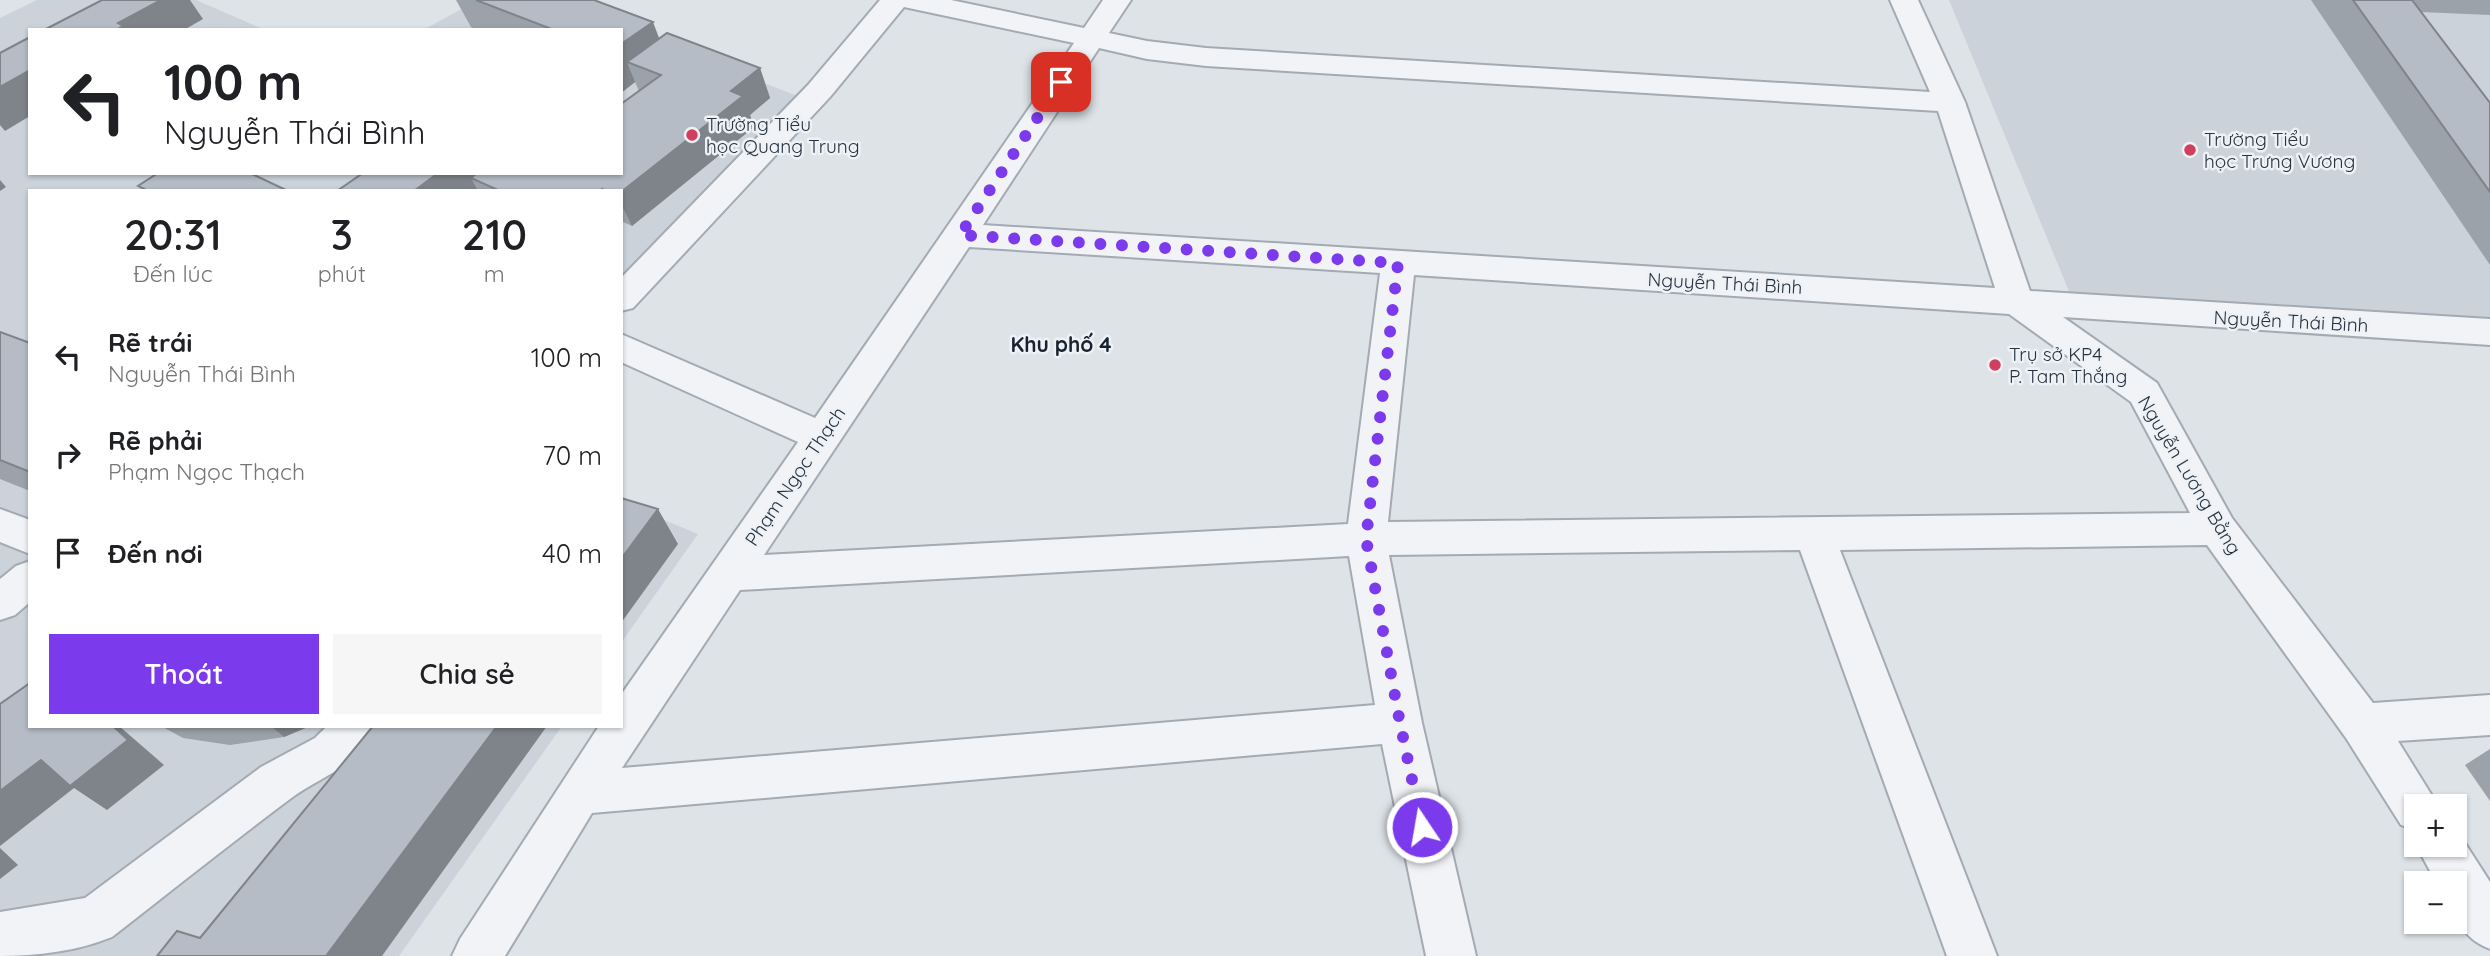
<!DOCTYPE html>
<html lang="vi">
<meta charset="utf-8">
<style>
body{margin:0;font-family:Quicksand,sans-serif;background:#f6f6f6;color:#202124;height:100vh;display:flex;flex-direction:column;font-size:26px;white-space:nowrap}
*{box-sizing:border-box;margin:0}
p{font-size:23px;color:#757577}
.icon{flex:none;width:38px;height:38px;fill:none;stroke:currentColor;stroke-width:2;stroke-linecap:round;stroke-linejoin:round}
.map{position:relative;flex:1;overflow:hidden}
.drawer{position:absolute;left:28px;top:189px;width:595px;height:539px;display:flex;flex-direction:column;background:#fff;border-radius:0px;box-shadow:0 2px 5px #0004}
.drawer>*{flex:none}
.banner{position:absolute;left:28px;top:28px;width:595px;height:147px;border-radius:0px;box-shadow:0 2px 5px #0004;background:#fff;color:#202124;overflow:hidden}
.tools{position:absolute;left:2404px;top:794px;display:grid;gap:14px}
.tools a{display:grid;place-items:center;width:63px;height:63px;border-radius:0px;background:#fff;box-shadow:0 2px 5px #0004;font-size:35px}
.pin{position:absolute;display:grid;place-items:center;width:60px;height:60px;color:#fff;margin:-30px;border-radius:14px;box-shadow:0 4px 10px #0006}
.me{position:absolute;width:77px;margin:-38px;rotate:348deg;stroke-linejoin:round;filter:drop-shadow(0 0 5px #0008)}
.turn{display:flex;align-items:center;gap:24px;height:147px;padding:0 21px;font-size:32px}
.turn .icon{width:91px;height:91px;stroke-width:2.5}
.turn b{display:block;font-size:49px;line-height:60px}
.eta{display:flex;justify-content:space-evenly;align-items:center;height:119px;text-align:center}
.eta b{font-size:42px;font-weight:600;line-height:49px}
.button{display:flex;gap:14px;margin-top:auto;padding:14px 21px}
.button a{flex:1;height:80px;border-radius:0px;background:#7c3aed;color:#fff;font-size:28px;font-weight:600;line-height:80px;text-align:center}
.button a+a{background:#f6f6f6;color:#202124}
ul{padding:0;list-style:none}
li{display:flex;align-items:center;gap:21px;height:98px;padding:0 21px}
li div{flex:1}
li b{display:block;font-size:26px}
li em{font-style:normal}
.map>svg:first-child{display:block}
</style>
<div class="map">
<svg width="2490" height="956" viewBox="0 0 2490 956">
<rect width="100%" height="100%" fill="#dee3e8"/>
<path fill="#ccd2da" d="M 37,0 L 196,0 L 265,30 L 30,30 L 30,173 L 621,173 L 621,30 L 423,30 L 478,0 L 551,0 L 800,97 L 621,277 L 621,191 L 30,191 L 30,726 L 562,726 L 399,956 L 0,956 L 0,18 Z
M 1949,0 L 2490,0 L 2490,331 L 2073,301 Z
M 621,502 L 698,534 L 621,643 Z"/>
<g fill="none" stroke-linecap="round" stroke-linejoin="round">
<defs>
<path id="minor" d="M 880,0 L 951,0 L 1084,28 L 1103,0 L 1131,0 L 1109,33 L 1147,41 L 1206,48 L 1930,92 L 1890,0 L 1918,0 L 1965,102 L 2030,291 L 2490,319 L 2490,345 L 2063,317 L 2157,383 L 2232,518 L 2373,703 L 2490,695 L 2490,735 L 2398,741 L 2439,807 L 2417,807 L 2417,831 L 2401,825 L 2346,738 L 2207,545 L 1840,550 L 1997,956 L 1947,956 L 1800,550 L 1389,555 L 1422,723 L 1476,956 L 1426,956 L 1382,744 L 592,813 L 505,956 L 452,956 L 460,939 L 599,726 L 621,726 L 621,695 L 798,442 L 621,362 L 621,334 L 815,418 L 1074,43 L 904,7 L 830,97 L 633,308 L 621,311 L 621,278 L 808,85 ZM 1099,48 L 1147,59 L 1206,66 L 1938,111 L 1995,288 L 983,225 ZM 969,247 L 1380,273 L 1348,524 L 764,555 ZM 1414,275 L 2009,314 L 2131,402 L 2190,513 L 1388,522 ZM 1349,556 L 1375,705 L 622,768 L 740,590 Z
M 0,509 L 30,520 L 30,554 L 0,542 Z
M 30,561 L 30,602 L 15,615 L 0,620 L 0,579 L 16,566 Z
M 327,726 L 379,726 C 361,766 322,775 290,799 C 230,844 171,891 112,937 C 78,951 37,956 0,956 L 0,912 L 85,898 L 261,767 L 315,738 Z
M 2456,829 L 2490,882 L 2490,949 C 2458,936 2455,916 2455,884 L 2437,884 L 2416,845 L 2417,842 L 2417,845 L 2455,845 Z"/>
</defs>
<use href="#minor" stroke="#a3aab2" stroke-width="4"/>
<use href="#minor" fill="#f1f3f6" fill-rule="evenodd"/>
</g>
<path fill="#9ca2a9" d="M 456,0 L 594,0 L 659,38 L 760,68 L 770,98 L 750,115 L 754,127 L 632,226 L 621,221 L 621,191 L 337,191 L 363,173 L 621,173 L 639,91 L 635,82 L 621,93 L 621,30 L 476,30 L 471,27 Z
M 2311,0 L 2490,0 L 2490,15 L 2421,12 L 2490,103 L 2490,265 Z
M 0,332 L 30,343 L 30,491 L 0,479 Z
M 161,726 L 310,726 L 284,737 L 230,745 L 183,738 Z
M 2490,749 L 2490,801 L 2465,765 Z"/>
<path fill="#7f848a" d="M 161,0 L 190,0 L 203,19 L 184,30 L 116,30 L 118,23 Z
M 653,22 L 667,59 L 627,62 L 635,82 L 621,93 L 621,44 Z
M 760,68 L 770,98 L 750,115 L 754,127 L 632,226 L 621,204 L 621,192 L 731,91 Z
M 30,70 L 30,116 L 5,131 L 0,125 L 0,87 Z
M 438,173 L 511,173 L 471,178 L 478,191 L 414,191 Z
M 0,180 L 6,187 L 0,191 Z
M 658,509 L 678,544 L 621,623 L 621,559 Z
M 113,726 L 119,726 L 164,765 L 107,810 L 74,788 L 0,846 L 0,791 L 41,760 Z
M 271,726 L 310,726 L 284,737 Z
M 497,726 L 547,726 L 382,956 L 326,956 Z
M 0,848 L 18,865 L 0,879 Z"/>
<path fill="#b5bcc5" stroke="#7f848a" stroke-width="2" d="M 102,0 L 161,0 L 118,23 L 123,26 L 116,30 L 44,30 Z
M 476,0 L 594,0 L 653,22 L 621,44 L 621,30 L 554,30 Z
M 2353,0 L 2412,0 L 2490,103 L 2490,192 Z
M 667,33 L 760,68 L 731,91 L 743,96 L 621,192 L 621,191 L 607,191 L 602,189 L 600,191 L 500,191 L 471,178 L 477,173 L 621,173 L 621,104 L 661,75 L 627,62 Z
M 30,37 L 30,70 L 0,87 L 0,53 Z
M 158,173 L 250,173 L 288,191 L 148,191 L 138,186 Z
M 363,173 L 438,173 L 414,191 L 337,191 Z
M 0,332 L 30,343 L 30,472 L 0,460 Z
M 621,498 L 658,509 L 621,559 Z
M 30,683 L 30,726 L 113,726 L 128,740 L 70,786 L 41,760 L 0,791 L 0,704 Z
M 373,726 L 497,726 L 326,956 L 157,956 L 177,931 L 200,938 Z"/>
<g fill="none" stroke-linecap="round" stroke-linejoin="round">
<path stroke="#7c3aed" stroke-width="12" stroke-dasharray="0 21.6" d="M 1061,82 L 960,235 L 1398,263 L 1366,539 L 1400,723 L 1422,827"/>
</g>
<g fill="#d13f5f" stroke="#eef2f6" stroke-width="2.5">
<circle cx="692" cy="135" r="7"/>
<circle cx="2190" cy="150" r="7"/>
<circle cx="1995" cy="365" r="7"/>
</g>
<g text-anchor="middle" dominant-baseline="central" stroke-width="5" stroke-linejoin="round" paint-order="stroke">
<g font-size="19" fill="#27323f" stroke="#eef2f6" text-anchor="start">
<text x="706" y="124">Trường Tiểu<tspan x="706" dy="22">học Quang Trung</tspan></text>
<text x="2204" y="139">Trường Tiểu<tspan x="2204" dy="22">học Trưng Vương</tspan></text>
<text x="2009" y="354">Trụ sở KP4<tspan x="2009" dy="22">P. Tam Thắng</tspan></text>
</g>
<g font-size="19" fill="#27323f" stroke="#eef2f6">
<text transform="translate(1725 283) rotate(3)">Nguyễn Thái Bình</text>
<text transform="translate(2291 321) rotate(3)">Nguyễn Thái Bình</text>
<text transform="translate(2190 475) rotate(59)">Nguyễn Lương Bằng</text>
<text transform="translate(795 476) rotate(-56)">Phạm Ngọc Thạch</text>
</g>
<g font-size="21" font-weight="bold" fill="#192330" stroke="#eef2f6">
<text x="1061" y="344">Khu phố 4</text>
</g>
</g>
</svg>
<div class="tools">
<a>+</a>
<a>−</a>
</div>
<div class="pin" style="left:1061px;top:82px;background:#d93025"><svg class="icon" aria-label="arrive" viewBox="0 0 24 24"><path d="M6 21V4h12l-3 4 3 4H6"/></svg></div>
<svg class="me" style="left:1422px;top:827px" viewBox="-20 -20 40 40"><circle r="17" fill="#7c3aed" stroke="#fff" stroke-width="3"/><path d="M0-11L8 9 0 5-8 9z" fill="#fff"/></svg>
<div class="banner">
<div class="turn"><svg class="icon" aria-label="left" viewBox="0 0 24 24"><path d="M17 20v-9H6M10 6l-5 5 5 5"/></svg><div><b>100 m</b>Nguyễn Thái Bình</div></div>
</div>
<section class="drawer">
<div class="eta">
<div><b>20:31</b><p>Đến lúc</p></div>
<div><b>3</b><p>phút</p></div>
<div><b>210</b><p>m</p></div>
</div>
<ul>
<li><svg class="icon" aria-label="left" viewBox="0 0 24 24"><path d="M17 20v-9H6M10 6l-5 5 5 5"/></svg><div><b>Rẽ trái</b><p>Nguyễn Thái Bình</p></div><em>100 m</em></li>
<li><svg class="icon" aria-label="right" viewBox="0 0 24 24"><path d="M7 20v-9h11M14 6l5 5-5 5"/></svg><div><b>Rẽ phải</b><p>Phạm Ngọc Thạch</p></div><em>70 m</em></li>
<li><svg class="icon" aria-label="arrive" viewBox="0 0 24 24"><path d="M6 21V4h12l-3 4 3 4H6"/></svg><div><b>Đến nơi</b></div><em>40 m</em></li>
</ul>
<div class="button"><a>Thoát</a><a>Chia sẻ</a></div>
</section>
</div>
